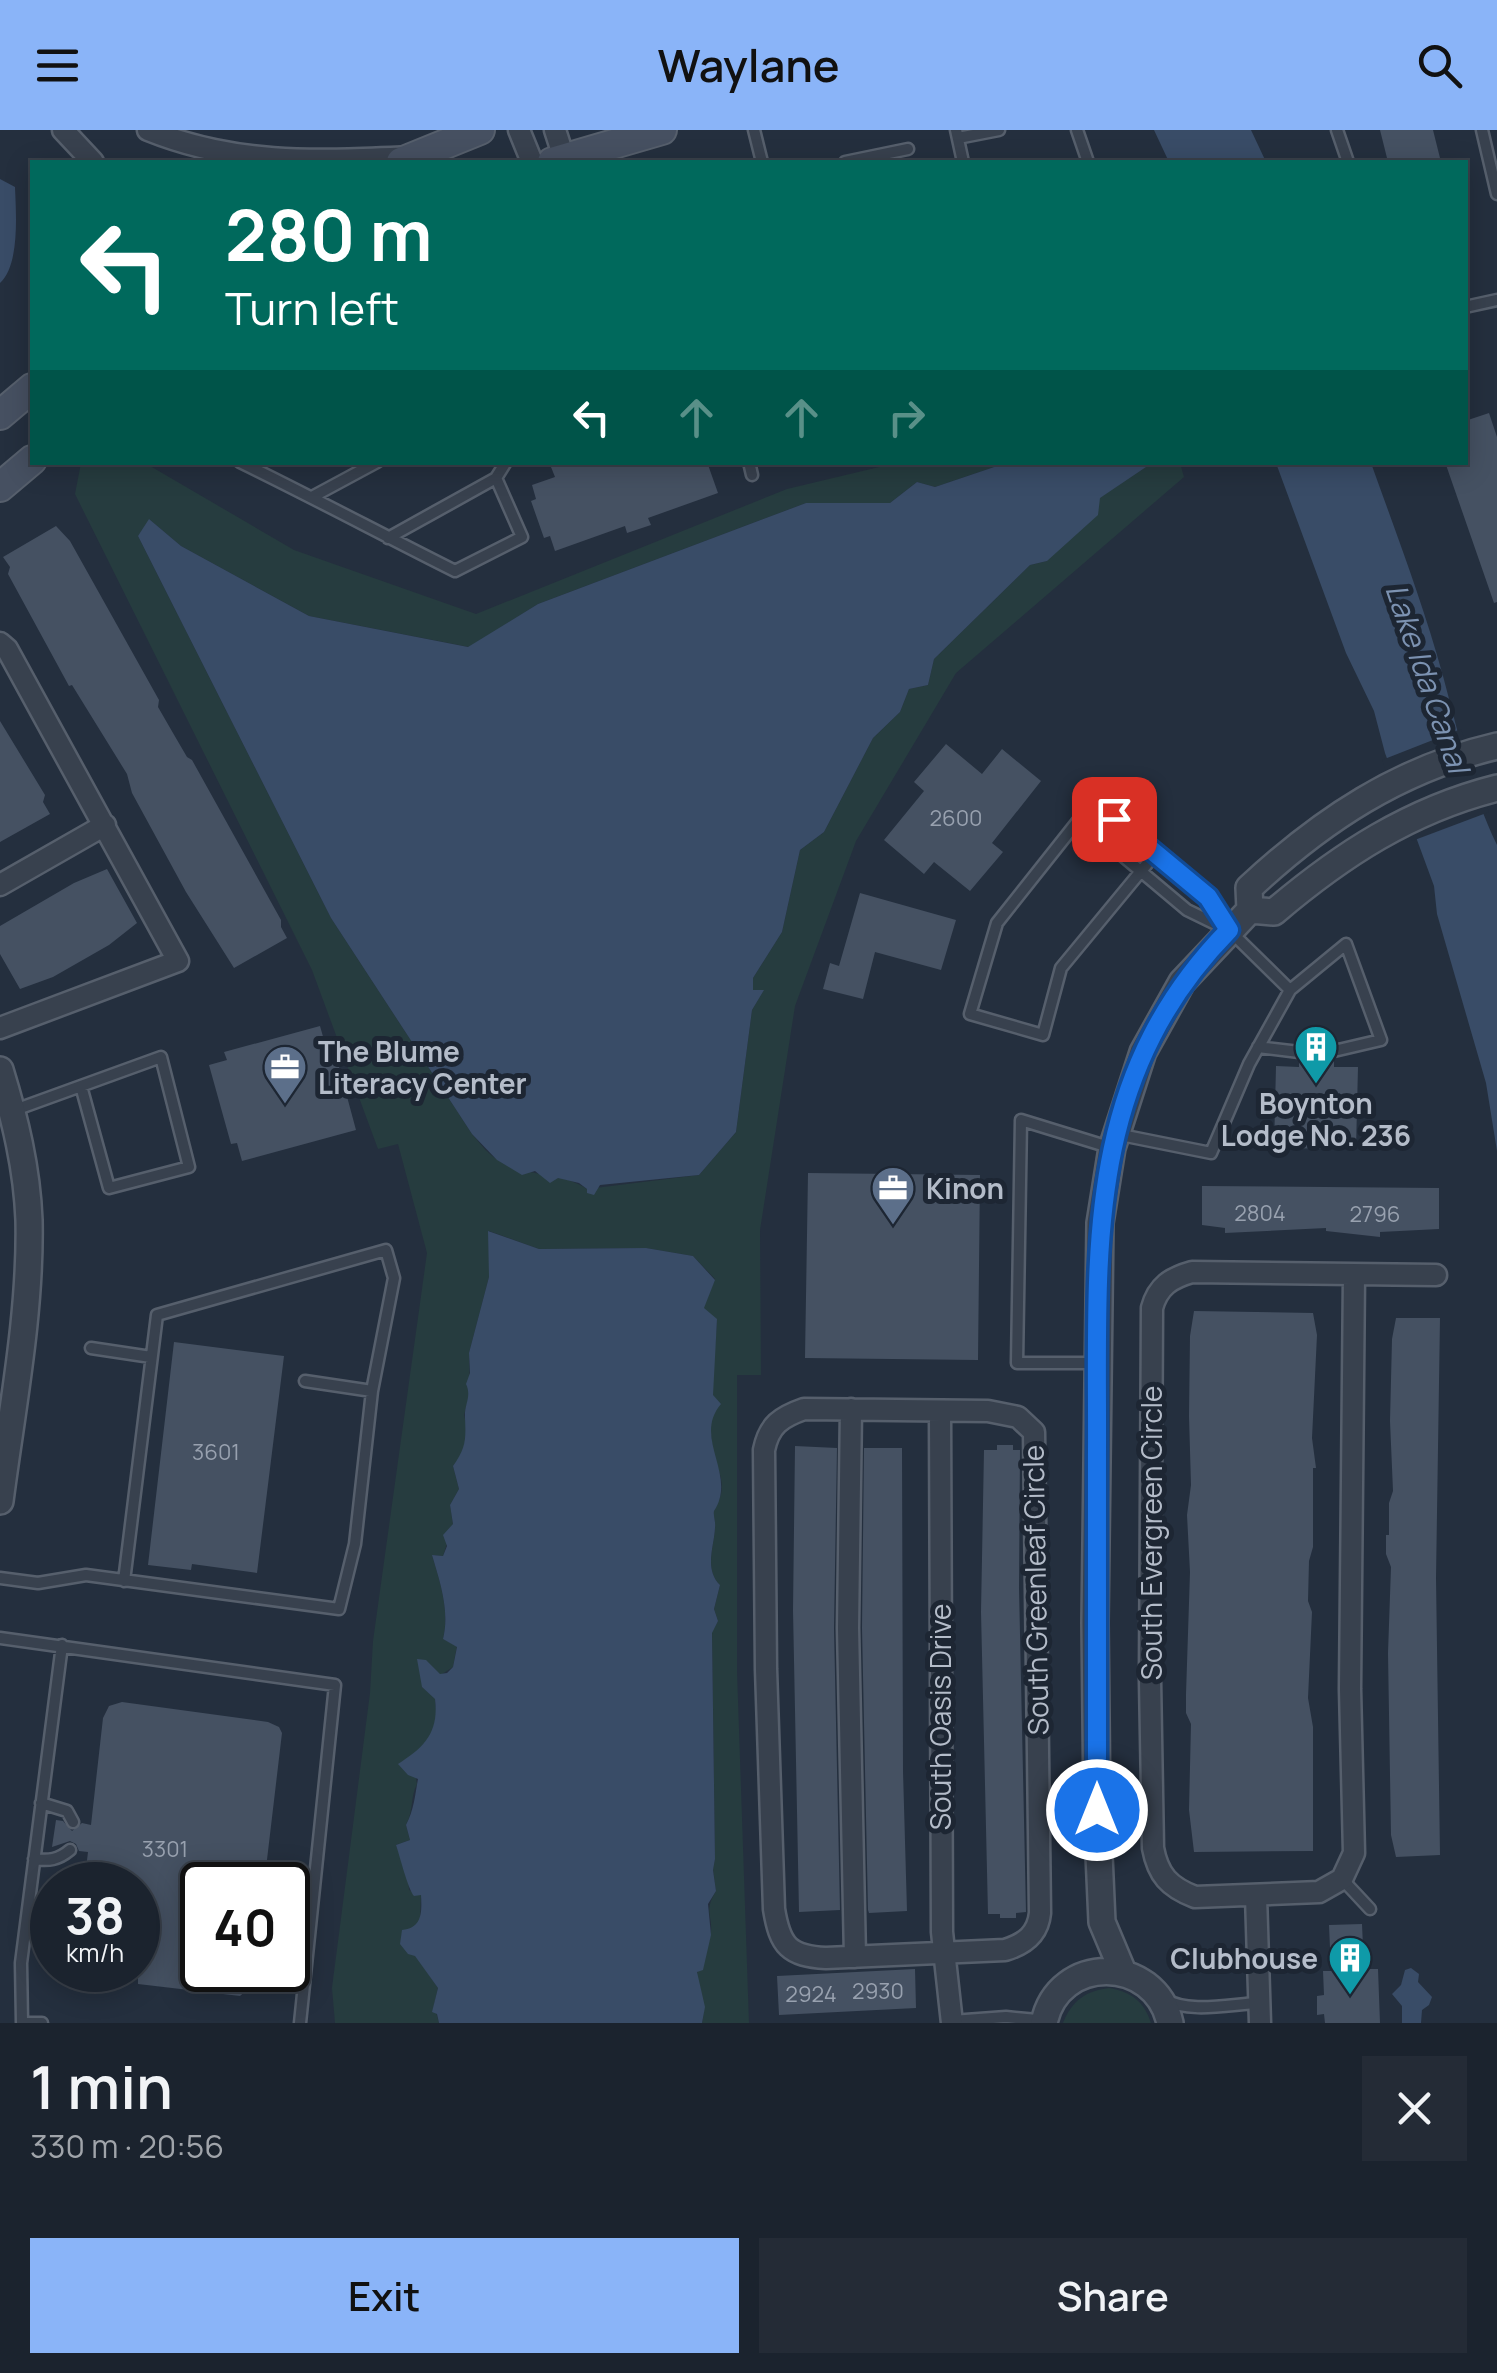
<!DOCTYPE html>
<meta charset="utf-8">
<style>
body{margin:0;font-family:Manrope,sans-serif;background:#242b36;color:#f1f3f6;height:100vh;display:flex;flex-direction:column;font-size:38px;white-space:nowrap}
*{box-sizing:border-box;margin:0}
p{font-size:32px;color:#a0a4aa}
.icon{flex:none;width:55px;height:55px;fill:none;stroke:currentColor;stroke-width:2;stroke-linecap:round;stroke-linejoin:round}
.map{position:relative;height:1893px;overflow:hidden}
.panel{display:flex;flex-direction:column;background:#1b232e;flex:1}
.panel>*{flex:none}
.hud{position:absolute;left:30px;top:30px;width:1438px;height:305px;border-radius:0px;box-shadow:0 5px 25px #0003,0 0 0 2px #39404a;background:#00695c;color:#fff;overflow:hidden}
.speed{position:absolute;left:30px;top:1732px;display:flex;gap:20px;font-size:50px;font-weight:700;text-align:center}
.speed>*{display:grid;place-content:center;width:130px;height:130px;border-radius:50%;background:#1b232e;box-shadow:0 5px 25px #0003,0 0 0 2px #39404a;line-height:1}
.speed small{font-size:25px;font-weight:400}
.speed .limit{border:5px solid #111;border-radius:15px;background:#fff;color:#111}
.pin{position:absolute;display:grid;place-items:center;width:85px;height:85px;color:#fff;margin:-42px;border-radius:20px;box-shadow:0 5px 15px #0006}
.me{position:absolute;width:110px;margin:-55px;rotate:0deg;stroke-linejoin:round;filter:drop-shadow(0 0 8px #0008)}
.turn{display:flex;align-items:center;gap:35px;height:210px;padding:0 30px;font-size:45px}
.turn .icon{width:130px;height:130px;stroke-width:2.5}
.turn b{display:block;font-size:70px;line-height:85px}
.lanes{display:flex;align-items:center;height:95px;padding:0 30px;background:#0003;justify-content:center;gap:50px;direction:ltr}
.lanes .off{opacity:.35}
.round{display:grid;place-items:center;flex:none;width:105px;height:105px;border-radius:0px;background:#242b36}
.summary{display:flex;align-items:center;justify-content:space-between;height:170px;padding:0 30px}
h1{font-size:60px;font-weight:600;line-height:75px}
.primary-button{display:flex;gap:20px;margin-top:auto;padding:20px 30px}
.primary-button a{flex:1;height:115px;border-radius:0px;background:#8ab4f8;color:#111;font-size:40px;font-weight:600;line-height:115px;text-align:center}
.primary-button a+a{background:#242b36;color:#f1f3f6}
header{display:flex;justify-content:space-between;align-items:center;height:130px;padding:0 30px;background:#8ab4f8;color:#111;font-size:45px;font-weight:600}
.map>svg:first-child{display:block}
</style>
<header><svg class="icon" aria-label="menu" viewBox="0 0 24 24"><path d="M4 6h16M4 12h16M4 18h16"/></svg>Waylane<svg class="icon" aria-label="search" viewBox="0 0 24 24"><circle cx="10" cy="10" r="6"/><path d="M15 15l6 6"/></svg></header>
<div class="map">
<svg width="1497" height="1893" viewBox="0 0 1497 1893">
<rect width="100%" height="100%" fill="#242f3e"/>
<path fill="#263c3f" d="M 81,333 L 145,333 L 294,420 L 476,484 L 787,359 L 896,333 L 1006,333 L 935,357 L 917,352 L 890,373 L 806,373 L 538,474 L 469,517 L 309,486 L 181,416 L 150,390 L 138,406 L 331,788 L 472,1004 C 479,1012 486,1022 495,1028 C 520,1048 560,1040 587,1059 L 699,1045 L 736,1002 L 752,880 L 763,861 L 753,860 L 753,848 L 782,802 L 800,720 L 824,702 L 873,608 L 900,582 L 909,559 L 928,555 L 934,529 L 1030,435 L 1047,431 L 1099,368 L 1152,333 L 1180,333 L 1184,347 L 956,543 L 856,711 L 795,876 L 760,1100 L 761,1245 L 737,1245 L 737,1541 L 749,1893 L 702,1893 C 707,1875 696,1863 697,1845 C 698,1832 708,1820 710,1807 C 715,1786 702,1784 716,1761 L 713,1739 L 715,1729 L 712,1502 L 718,1491 L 714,1479 L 720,1455 C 704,1439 714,1417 715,1398 C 716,1392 713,1386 713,1380 C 732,1354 715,1341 712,1315 C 707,1277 715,1229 717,1190 L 703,1179 L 715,1149 L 693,1126 L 646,1118 L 539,1119 L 489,1101 L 489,1147 L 469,1223 L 470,1263 L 464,1285 L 467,1297 L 466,1319 L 453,1336 L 459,1359 L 450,1375 L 453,1394 L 443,1426 L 432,1425 C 440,1452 450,1481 443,1509 L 457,1516 L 453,1537 L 422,1557 L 435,1568 C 435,1576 438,1586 436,1593 C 428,1616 411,1629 417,1654 C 410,1667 414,1680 406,1695 L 410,1710 L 396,1715 L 408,1744 L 409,1760 L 421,1765 L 420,1791 L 413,1799 L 415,1825 L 438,1858 L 434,1875 L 439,1893 L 335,1893 L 332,1858 L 370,1563 L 373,1511 L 427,1123 L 398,1014 L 378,1019 L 312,840 L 75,364 Z
M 1109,1858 C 1131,1862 1144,1871 1151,1893 L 1063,1893 C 1072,1871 1085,1861 1109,1858 Z"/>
<path fill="#394c67" d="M 1154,0 L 1251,0 L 1266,32 L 1169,32 Z
M 0,49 L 15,57 C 16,83 20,135 0,153 Z
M 1006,333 L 1152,333 L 1100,368 L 1098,385 L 1047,431 L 1030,435 L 934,529 L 928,555 L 909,559 L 900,582 L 873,608 L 824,702 L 800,720 L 782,802 L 753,848 L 753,860 L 764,860 L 752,880 L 736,1002 L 699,1045 L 600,1055 L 594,1065 L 587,1063 L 587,1059 L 579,1053 L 558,1048 L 550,1053 L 535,1041 L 522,1045 L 497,1030 L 472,1004 L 331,788 L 138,406 L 149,389 L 181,416 L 309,486 L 468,517 L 538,474 L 806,373 L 890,373 L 917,352 L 935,357 Z
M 1276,333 L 1371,333 C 1396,403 1423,473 1443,546 C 1458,602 1471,661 1497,715 L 1497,1021 L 1486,953 L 1437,784 L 1434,756 L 1385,623 L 1374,581 L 1346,523 Z
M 488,1101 L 539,1119 L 646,1118 L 693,1126 L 715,1150 L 704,1178 L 717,1189 L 713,1265 L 721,1274 C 692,1308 738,1345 714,1381 C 713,1386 716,1392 715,1398 C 714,1417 704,1439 720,1455 L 714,1479 L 718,1491 L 712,1503 L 715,1729 L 713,1740 L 716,1761 L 708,1774 L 711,1805 L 703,1840 L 697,1842 L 705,1877 L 702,1893 L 439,1893 L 437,1884 L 432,1882 L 438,1858 L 415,1826 L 408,1824 L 400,1814 L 402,1800 C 422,1798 422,1783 421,1765 L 414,1766 C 408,1759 400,1727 396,1715 L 410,1710 L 406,1695 C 414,1680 415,1665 418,1649 L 408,1645 L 398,1634 C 425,1617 439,1602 435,1569 L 422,1557 L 417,1529 L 426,1530 L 440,1544 L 447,1543 L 453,1537 L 457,1517 L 443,1509 C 450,1481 440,1452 432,1425 L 443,1426 L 447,1416 L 443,1405 L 453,1394 L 450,1375 L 459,1359 L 453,1336 C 466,1318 466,1309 465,1288 C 464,1274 472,1267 466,1254 L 470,1243 L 469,1223 L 489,1147 Z
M 1411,1838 L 1419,1844 L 1418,1852 L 1432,1867 L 1429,1875 L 1422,1880 L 1421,1893 L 1402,1893 L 1402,1876 L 1392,1864 L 1401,1855 L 1405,1840 Z"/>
<path fill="#242f3e" d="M 1461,599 L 1489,682 L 1412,711 L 1382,630 Z"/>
<path fill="#455162" d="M 1380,0 L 1433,0 L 1441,32 L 1388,32 Z
M 1489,283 L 1497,307 L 1497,472 L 1494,473 L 1445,332 L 1465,332 L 1465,291 Z
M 549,332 L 707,332 L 718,363 L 648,388 L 651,395 L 627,403 L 625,396 L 555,421 L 550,406 L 544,408 L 531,371 L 536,369 L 532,355 L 555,347 Z
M 56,396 L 70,411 L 159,570 L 158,577 L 173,603 L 187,627 L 192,630 L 281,790 L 281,797 L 287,808 L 234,838 L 186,762 L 132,663 L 127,644 L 72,555 L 69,556 L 8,444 L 10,437 L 3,427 Z
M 0,591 L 45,665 L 43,672 L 50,684 L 0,712 Z
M 946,614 L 982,644 L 1002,619 L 1041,651 L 992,713 L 1003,722 L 970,761 L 934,732 L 924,744 L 884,710 L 924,661 L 914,652 Z
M 107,739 L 137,793 L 109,815 L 53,847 L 20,859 L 0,824 L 0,796 L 74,753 Z
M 860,763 L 956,790 L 941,840 L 875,822 L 863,869 L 823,859 L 830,833 L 839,836 Z
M 320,896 L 328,924 L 335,922 L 356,1000 L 242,1031 L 237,1013 L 231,1014 L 209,935 L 227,930 L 224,922 Z
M 1300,906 L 1335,906 L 1334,912 L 1327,915 L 1325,922 L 1334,930 L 1334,937 L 1358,937 L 1356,1019 L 1274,1018 L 1276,936 L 1299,937 L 1299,931 L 1308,922 L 1300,913 Z
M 808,1043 L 980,1045 L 978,1230 L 805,1228 Z
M 1202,1056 L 1439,1058 L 1439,1099 L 1380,1102 L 1380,1107 L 1326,1101 L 1326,1098 L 1225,1103 L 1225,1098 L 1202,1095 Z
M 1194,1181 L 1313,1183 L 1317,1205 L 1312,1308 L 1316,1338 L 1313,1338 L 1313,1417 L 1309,1431 L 1308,1471 L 1312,1482 L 1308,1568 L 1313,1597 L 1313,1721 L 1194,1722 L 1189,1680 L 1191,1594 L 1186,1583 L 1186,1564 L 1190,1442 L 1187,1385 L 1191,1355 L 1189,1286 L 1190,1206 Z
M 1396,1188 L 1440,1188 L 1436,1448 L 1440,1725 L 1396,1727 L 1391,1705 L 1388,1523 L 1391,1437 L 1386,1424 L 1386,1405 L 1389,1405 L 1389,1373 L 1393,1361 L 1390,1291 L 1392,1209 Z
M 174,1212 L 284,1226 L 257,1443 L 192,1434 L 191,1440 L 148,1435 Z
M 997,1315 L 1013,1315 L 1013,1320 L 1020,1320 L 1019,1458 L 1026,1782 L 1016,1783 L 1016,1788 L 1000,1788 L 1000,1784 L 988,1784 L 981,1482 L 984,1320 L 997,1320 Z
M 795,1316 L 837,1318 L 834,1498 L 840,1780 L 799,1782 L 793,1480 Z
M 864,1318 L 902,1318 L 903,1641 L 907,1781 L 869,1783 L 868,1780 L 862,1498 Z
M 122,1572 L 268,1592 L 279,1597 L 282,1603 L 264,1755 L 202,1755 L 202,1840 L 253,1840 L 249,1858 L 240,1866 L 138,1854 L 138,1755 L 84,1755 L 88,1722 L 79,1721 L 76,1714 L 70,1711 L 52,1717 L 56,1690 L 63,1691 L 72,1701 L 82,1693 L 91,1695 L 103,1588 L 109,1576 Z
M 1362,1794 L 1364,1839 L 1378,1839 L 1380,1893 L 1325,1893 L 1324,1884 L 1317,1885 L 1317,1866 L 1324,1865 L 1323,1841 L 1331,1841 L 1329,1795 Z
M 915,1839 L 916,1878 L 779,1885 L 777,1846 Z"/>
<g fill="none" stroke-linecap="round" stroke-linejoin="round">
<defs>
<path id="service" d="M 754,0 L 762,32
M 956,0 L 963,32
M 1077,0 L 1088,32
M 1337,0 L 1348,32
M 1482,0 L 1497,64
M 958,8 L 999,0
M 845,32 L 908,19
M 1465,177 L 1497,170
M 240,332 C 312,367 383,405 455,441 L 522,407 L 496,348 L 388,408
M 749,332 L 752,345
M 496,348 L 506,332
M 312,367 L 377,332
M 1081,691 L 1187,780 L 1228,800
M 1156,723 L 1061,838 L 1043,905 L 970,884 L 997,793 L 1093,672 L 1208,767 L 1229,800 L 1290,860
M 1258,917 L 1299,922
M 12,981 L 161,927 L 189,1037 L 109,1058 L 81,956
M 1116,1004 L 1211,1023 L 1249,934 L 1290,860 L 1346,814 L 1381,910 L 1334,921
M 91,1218 L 151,1227
M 1096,1233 L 1017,1233 L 1021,990 L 1112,1018
M 305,1251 L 372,1261
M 0,1448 L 38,1453 L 86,1445 L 339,1479 L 355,1414 L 372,1261 L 394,1148 L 386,1120 L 157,1185 L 124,1451
M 0,1508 L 335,1555 L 300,1893
M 41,1673 L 67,1681 L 73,1692
M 34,1729 C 49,1731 58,1730 70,1720
M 1342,1749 L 1370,1779
M 1164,1869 C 1189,1884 1231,1874 1259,1873
M 952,1891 L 1006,1887 L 1037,1890
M 22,1892 L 21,1833 L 62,1515
M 23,1893 L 42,1893"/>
<path id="minor" d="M 63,0 L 93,32
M 148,0 C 237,36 318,31 412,27
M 519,0 L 532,32
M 555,0 L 564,28
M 0,513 L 7,519 L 178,831 L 0,898
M 0,755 L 105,695
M 1354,1145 L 1350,1559 L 1354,1723 L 1342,1749 L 1319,1762 L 1195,1767 C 1169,1757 1158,1745 1153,1718 L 1150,1550 L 1152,1178 C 1158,1156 1171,1148 1192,1142 L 1436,1145
M 804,1279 L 988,1281 L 1018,1287 L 1034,1302 L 1040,1783 C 1038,1804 1025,1814 1005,1820 L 826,1828 C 789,1826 780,1816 774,1779 L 766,1539 L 764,1320 C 769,1295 781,1287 804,1279 Z
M 851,1279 L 848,1498 L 855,1827
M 940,1281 L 942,1802 L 952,1893
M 1256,1766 L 1260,1893"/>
<path id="tertiary" d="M 1250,780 L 1249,758 C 1322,690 1399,639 1497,616
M 0,940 C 15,989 27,1038 29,1090 C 31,1183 12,1279 0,1371
M 1123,1842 L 1102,1792 L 1097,1680 L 1095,1493 L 1100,1093 L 1112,1018 L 1143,922 L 1182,852 L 1250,780 L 1274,782 C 1341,725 1410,680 1497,658
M 1044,1893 C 1058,1824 1155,1825 1170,1893"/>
<path id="secondary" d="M 401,32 L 480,0
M 552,32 L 662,0
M 0,285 L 32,258
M 0,357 L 32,330"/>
</defs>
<use href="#service" stroke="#565f6c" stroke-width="15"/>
<use href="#minor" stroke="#565f6c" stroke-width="25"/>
<use href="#tertiary" stroke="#565f6c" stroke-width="30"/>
<use href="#secondary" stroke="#565f6c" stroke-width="32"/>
<use href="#service" stroke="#38414e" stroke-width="10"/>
<use href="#minor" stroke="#38414e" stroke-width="20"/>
<use href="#tertiary" stroke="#38414e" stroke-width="25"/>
<use href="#secondary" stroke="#465061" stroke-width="28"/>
</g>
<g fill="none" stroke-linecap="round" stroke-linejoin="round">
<defs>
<path id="route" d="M 1097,1680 C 1096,1560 1096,1441 1097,1322 C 1098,1127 1081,951 1229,800 L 1208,767 L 1114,689"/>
</defs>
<use href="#route" stroke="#114b97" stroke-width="25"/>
<use href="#route" stroke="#1a73e8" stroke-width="18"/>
</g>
<defs>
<symbol id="building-pin" viewBox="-11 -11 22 30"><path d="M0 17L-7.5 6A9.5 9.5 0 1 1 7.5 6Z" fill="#0f9aa8" stroke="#1d2633"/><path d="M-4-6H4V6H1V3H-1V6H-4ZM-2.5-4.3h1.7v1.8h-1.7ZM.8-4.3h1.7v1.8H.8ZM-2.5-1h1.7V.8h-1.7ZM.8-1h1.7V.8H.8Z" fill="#fff"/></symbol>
<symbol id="office-pin" viewBox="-11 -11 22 30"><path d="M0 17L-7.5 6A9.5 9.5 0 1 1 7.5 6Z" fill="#5c6f8a" stroke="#1d2633"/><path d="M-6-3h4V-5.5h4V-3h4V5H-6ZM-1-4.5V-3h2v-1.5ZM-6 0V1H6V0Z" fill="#fff"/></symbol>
</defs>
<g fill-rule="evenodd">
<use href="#building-pin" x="1291" y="892" width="50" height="68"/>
<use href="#office-pin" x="260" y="912" width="50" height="68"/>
<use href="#office-pin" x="868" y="1033" width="50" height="68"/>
<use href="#building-pin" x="1325" y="1803" width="50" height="68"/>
</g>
<g text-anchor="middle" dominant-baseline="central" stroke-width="10" stroke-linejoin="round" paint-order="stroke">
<g font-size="22" fill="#98a1af">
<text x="956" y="688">2600</text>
<text x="1260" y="1083">2804</text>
<text x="1375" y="1084">2796</text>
<text x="216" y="1322">3601</text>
<text x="165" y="1719">3301</text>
<text x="878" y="1861">2930</text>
<text x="811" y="1864">2924</text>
</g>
<g font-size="28" font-weight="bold" fill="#b4bcc9" stroke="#1d2633" text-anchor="start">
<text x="318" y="921">The Blume<tspan x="318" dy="32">Literacy Center</tspan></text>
<text x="1316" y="973" text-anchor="middle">Boynton<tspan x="1316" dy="32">Lodge No. 236</tspan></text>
<text x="926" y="1058">Kinon</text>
<text x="1318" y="1828" text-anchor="end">Clubhouse</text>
</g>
<g font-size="28" fill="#b4bcc9" stroke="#1d2633">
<text transform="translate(1151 1403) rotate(-90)">South Evergreen Circle</text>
<text transform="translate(1035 1460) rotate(-91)">South Greenleaf Circle</text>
<text transform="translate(940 1587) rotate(-90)">South Oasis Drive</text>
</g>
<g font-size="30" font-style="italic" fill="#7c92b1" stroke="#1d2633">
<text transform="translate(1428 548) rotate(71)">Lake Ida Canal</text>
</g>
</g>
</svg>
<div class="speed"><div>38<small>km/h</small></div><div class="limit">40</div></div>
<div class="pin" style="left:1114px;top:689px;background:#d93025"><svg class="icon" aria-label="arrive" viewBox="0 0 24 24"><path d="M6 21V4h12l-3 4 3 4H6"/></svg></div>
<svg class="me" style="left:1097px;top:1680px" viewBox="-20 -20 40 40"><circle r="17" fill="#1a73e8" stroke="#fff" stroke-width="3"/><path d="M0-11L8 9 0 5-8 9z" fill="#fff"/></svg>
<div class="hud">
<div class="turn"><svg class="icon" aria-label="left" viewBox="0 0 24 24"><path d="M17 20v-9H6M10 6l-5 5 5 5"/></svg><div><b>280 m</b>Turn left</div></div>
<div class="lanes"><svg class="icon" aria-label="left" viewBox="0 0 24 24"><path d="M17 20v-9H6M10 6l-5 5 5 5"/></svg><svg class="icon off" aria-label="ahead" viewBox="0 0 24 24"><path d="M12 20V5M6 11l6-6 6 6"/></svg><svg class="icon off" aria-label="ahead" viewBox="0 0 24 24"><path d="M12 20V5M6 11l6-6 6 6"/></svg><svg class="icon off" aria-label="right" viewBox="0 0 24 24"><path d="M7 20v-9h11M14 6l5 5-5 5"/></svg></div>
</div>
</div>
<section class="panel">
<div class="summary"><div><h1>1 min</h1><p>330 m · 20:56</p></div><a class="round"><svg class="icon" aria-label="close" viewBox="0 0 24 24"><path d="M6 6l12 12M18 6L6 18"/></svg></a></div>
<div class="primary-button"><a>Exit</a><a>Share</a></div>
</section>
